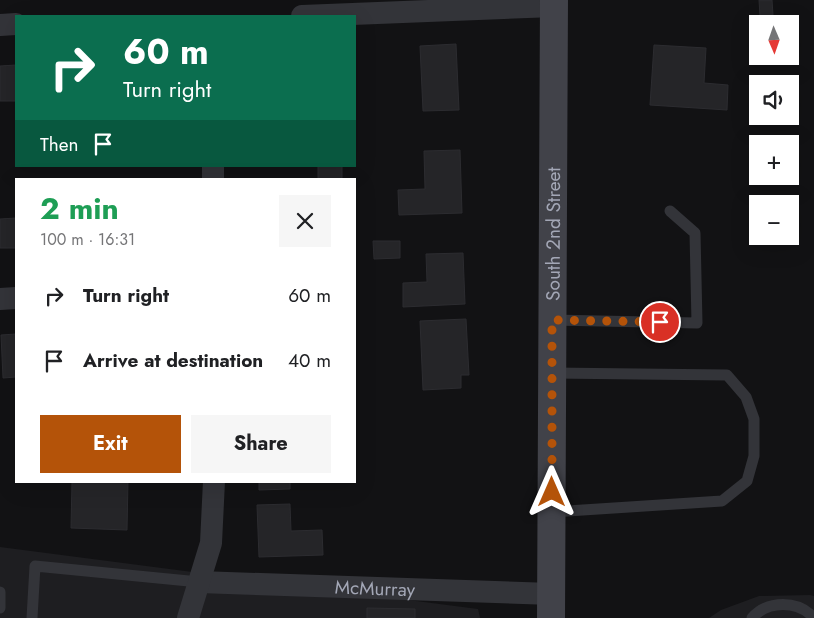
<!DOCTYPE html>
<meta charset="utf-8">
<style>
body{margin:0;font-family:Jost,sans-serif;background:#f6f6f6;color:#202124;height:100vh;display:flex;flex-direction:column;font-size:19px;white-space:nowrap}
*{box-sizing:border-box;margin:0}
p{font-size:16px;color:#757577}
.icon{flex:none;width:28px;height:28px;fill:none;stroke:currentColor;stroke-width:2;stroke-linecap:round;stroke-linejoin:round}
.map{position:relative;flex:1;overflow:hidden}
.side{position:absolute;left:15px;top:178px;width:341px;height:305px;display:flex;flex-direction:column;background:#fff;border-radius:0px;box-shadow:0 5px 20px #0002}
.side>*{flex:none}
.banner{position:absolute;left:15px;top:15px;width:341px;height:152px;border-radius:0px;box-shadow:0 5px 20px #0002;background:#0b6e4f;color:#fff;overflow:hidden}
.needle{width:32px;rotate:178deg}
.tools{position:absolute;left:749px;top:15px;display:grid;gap:10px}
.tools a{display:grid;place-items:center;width:50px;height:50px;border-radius:0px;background:#fff;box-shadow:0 5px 20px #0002;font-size:25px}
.pin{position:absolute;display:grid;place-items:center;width:42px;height:42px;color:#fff;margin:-21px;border:2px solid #fff;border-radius:50%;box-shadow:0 1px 5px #0007}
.me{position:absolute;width:55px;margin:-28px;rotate:0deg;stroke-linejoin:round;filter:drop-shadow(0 0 4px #0008)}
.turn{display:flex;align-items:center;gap:18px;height:105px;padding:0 25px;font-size:22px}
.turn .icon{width:65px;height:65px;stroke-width:2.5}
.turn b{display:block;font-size:35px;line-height:42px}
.then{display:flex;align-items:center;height:48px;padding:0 25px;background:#0003;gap:10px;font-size:19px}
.round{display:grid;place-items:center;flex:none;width:52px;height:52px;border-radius:0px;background:#f6f6f6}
.head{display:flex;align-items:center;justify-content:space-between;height:85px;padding:0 25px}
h1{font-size:30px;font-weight:700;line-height:38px;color:#1e9e55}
.primary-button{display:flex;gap:10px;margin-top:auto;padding:10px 25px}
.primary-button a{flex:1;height:58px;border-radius:0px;background:#b45309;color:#fff;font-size:20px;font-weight:700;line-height:58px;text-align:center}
.primary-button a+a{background:#f6f6f6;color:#202124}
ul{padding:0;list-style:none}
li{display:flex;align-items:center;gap:15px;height:65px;padding:0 25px}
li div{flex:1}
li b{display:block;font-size:19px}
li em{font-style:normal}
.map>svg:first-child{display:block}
</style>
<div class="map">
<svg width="814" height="618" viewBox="0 0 814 618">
<rect width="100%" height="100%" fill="#121214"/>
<path fill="#1e1e21" d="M 0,547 L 478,609 L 480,618 L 0,618 Z
M 810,595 L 814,596 L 814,618 L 709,618 L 721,610 L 759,596 Z"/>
<path fill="#252528" stroke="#2c2c30" d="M 759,0 L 772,0 L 773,15 L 760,16 Z
M 456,44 L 459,110 L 423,111 L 420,46 Z
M 654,45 L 706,48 L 704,83 L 728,85 L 727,110 L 650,105 Z
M 16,65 L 16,101 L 0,101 L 0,66 Z
M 460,150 L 462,213 L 399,215 L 398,190 L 425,189 L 424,151 Z
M 318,166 L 342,166 L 342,179 L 318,179 Z
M 16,218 L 16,248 L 0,248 L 0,219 Z
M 373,241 L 400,241 L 400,258 L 374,259 Z
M 463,253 L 465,304 L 403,307 L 403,283 L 427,282 L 426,254 Z
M 466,319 L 469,375 L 461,375 L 461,388 L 423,390 L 420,321 Z
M 16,334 L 16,377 L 3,378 L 1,335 Z
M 66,481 L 128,481 L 127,530 L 71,528 L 72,481 Z
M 259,481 L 290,481 L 290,489 L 259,490 Z
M 290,504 L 291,531 L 322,530 L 323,555 L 259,557 L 257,505 Z
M 367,608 L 415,609 L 415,618 L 367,618 Z"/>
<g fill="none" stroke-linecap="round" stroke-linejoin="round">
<path stroke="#333439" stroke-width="11" d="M 552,320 L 697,323 L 695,233 L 670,211
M 552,512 L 722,501 L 747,481 L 754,456 L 754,419 L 746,397 L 727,375 L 552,373
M 0,592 L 0,608
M 32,618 L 35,566 L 199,582
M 752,618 C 768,600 798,600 814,618"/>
<g stroke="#333439" stroke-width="22">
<path d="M 302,16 L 554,6"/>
<path d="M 0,25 L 16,24"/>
<path d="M 213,166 L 213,179"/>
<path d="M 0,299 L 16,298"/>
<path id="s1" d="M 199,582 L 552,594"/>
<path d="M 188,618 L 211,543 L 214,481"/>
</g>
<path stroke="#414249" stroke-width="28" id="s2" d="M 551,618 L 554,0"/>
</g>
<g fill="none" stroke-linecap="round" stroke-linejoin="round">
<path stroke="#b45309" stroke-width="9" stroke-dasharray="0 16.2" d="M 552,492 L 552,320 L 660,322"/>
</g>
<g text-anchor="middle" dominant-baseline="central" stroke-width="5" stroke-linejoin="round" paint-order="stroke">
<g font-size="19" fill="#a3a7b6" stroke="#0d0d0f">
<text stroke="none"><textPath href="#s2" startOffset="384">South 2nd Street</textPath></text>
<text stroke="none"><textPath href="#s1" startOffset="176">McMurray</textPath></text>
</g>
</g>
</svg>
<div class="tools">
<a><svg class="needle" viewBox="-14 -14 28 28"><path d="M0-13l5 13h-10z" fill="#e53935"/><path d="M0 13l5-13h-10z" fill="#757577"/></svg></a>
<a><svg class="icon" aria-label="sound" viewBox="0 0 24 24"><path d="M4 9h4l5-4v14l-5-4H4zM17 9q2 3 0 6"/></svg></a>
<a>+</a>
<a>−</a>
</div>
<div class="pin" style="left:660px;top:322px;background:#d93025"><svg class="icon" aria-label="arrive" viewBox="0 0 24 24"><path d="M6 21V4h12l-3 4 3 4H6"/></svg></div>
<svg class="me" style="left:552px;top:492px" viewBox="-20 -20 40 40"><path d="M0-17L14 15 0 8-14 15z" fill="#b45309" stroke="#fff" stroke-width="4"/></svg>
<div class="banner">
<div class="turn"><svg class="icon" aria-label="right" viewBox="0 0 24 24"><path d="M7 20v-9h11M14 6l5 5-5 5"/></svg><div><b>60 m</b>Turn right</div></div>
<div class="then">Then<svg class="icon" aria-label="arrive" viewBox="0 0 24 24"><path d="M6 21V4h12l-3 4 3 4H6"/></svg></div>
</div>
<section class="side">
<div class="head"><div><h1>2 min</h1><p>100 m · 16:31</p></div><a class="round"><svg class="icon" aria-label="close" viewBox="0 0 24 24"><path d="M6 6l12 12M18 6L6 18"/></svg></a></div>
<ul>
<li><svg class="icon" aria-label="right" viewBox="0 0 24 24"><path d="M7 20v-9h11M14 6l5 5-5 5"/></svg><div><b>Turn right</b></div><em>60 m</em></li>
<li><svg class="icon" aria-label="arrive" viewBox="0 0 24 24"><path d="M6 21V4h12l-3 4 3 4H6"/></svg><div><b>Arrive at destination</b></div><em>40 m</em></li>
</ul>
<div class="primary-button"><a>Exit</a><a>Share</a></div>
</section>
</div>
